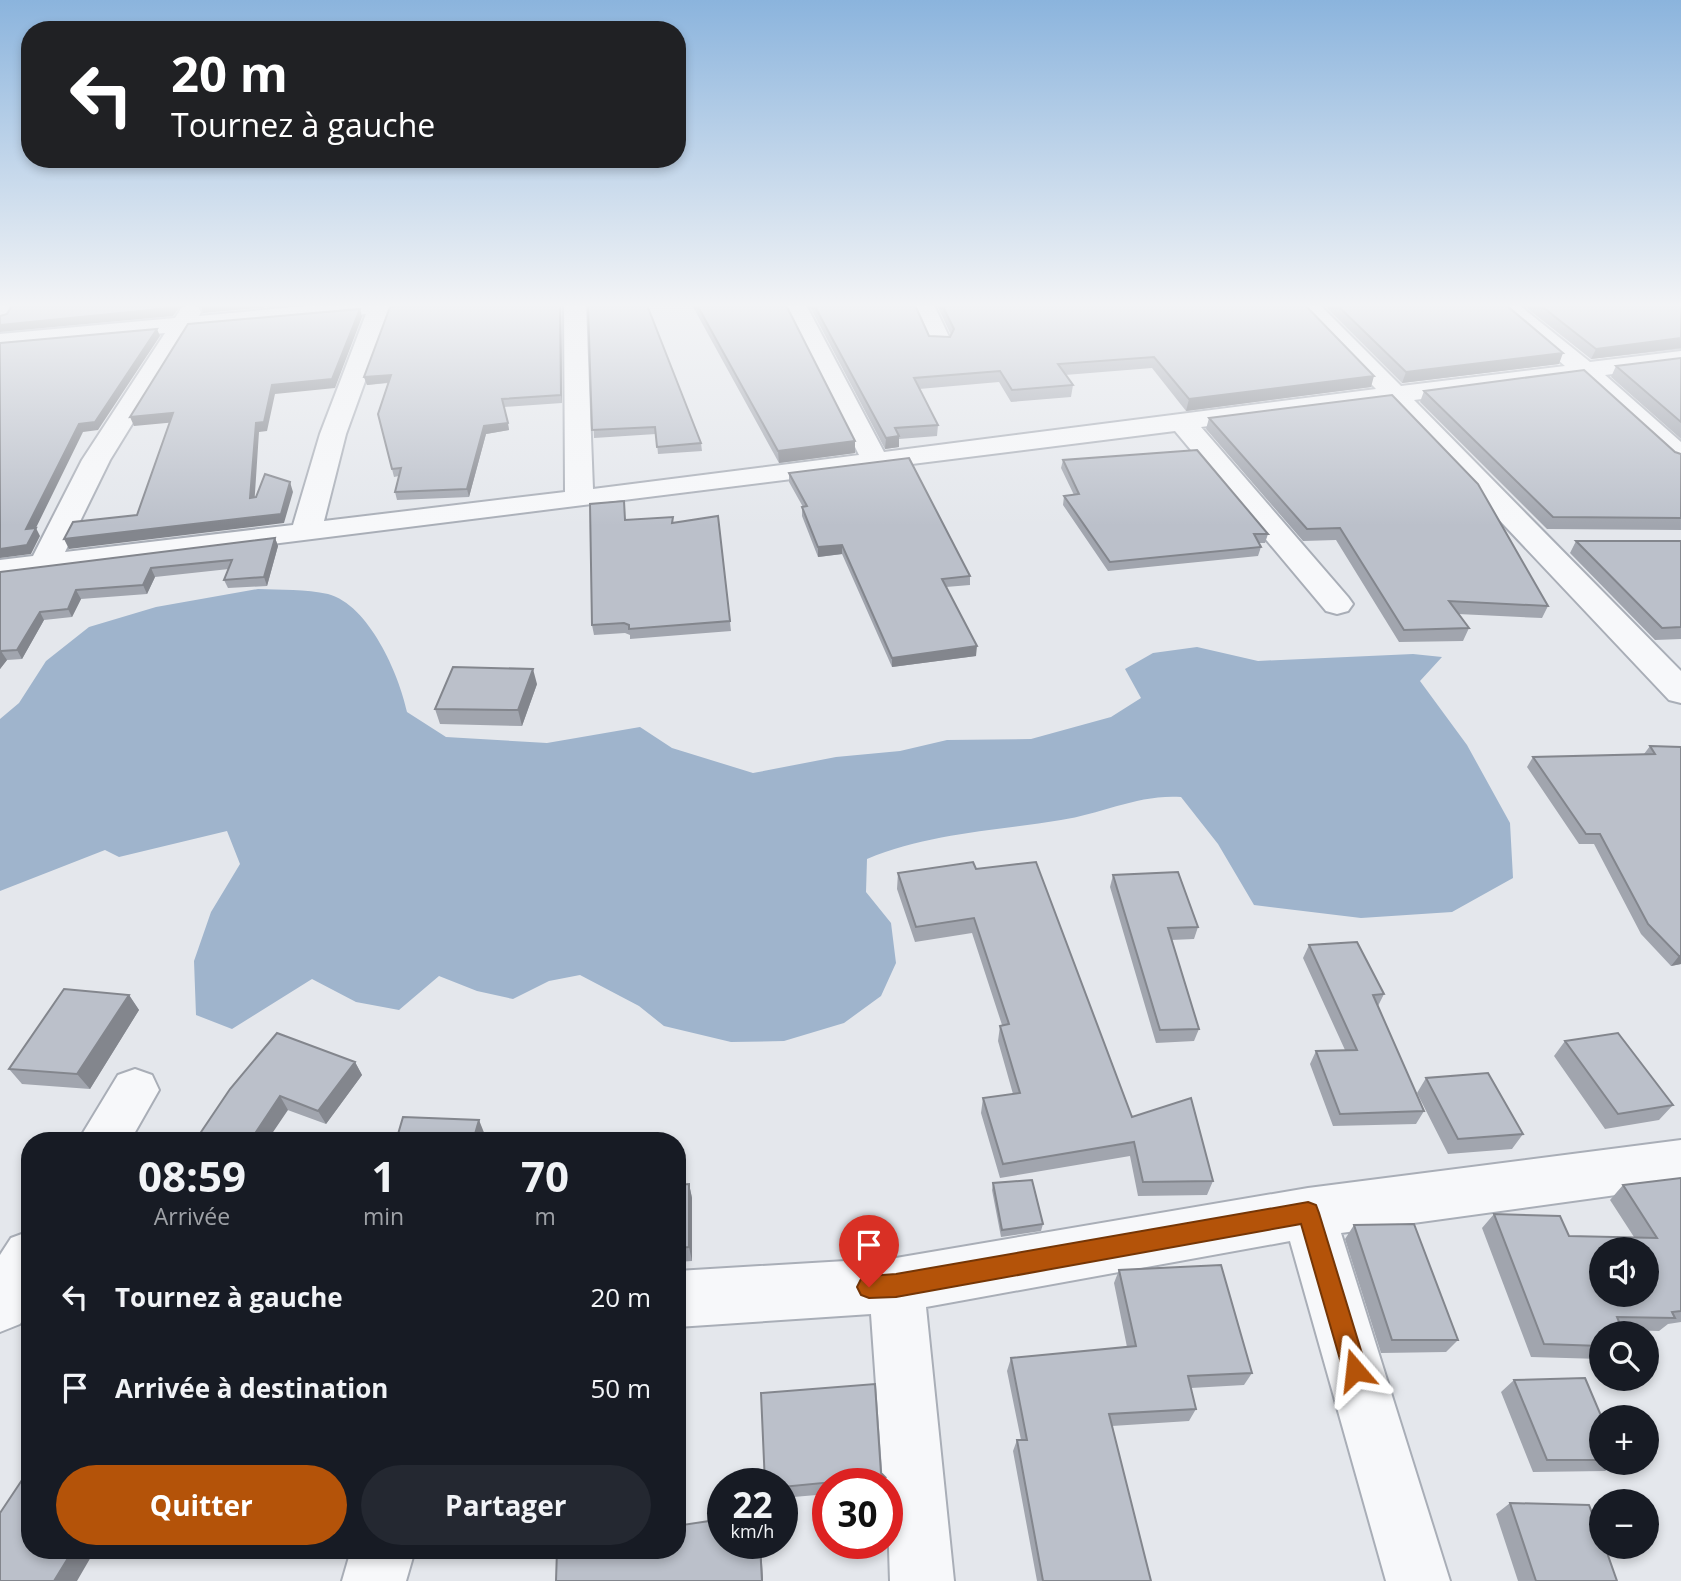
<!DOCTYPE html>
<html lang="fr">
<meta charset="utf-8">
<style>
body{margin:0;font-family:"Open Sans",sans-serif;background:#242831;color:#f1f3f6;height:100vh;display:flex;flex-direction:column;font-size:26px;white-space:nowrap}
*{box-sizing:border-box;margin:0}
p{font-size:23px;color:#9ea1a6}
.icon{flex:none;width:38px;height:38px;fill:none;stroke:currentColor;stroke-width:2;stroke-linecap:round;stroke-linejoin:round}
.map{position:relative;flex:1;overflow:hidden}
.details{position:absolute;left:21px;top:1132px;width:665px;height:427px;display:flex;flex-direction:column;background:#171b24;border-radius:28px;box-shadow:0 4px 10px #0003}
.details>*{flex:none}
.hud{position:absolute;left:21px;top:21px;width:665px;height:147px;border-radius:28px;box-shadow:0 4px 10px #0003;background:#202124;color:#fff;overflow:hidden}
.buttons{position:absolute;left:1589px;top:1237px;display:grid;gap:14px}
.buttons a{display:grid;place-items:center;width:70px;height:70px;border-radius:50%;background:#171b24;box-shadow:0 4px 10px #0003;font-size:35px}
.speed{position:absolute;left:707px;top:1468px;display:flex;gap:14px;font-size:35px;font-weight:700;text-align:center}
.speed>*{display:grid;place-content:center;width:91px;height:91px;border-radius:50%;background:#171b24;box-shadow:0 4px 10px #0003;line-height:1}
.speed small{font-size:18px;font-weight:400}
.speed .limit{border:10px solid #d22;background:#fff;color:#111}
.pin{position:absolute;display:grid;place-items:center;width:60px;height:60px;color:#fff;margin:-72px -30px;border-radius:50% 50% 50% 0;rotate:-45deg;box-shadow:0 0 7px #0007}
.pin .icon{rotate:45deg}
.me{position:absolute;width:77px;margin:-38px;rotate:343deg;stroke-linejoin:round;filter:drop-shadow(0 0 5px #0008)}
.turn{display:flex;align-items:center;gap:24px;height:147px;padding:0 35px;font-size:32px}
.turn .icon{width:91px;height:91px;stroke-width:2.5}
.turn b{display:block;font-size:49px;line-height:60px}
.eta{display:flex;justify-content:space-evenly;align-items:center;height:119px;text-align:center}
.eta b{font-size:42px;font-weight:700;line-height:49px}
.button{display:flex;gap:14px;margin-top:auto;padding:14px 35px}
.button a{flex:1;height:80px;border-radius:42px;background:#b45309;color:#fff;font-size:28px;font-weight:700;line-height:80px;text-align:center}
.button a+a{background:#242831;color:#f1f3f6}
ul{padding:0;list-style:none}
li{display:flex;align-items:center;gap:21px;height:91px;padding:0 35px}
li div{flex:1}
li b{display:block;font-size:26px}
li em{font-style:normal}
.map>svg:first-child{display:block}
</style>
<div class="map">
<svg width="1681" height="1581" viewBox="0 0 1681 1581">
<rect width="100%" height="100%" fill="#e4e7ec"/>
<path fill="#9fb4cc" d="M 258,589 C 280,590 306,589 328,594 C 369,605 399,674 407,712 L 446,737 L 547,743 L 640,727 L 672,748 L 753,773 L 836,757 L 900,751 L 947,740 L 1031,739 L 1111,717 L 1141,698 L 1125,669 L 1153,653 L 1197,647 L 1258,661 L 1413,654 L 1442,657 L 1420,681 L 1467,745 L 1510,823 L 1513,878 L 1452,912 L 1361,918 L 1254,905 L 1218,844 L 1181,797 C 1139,794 1101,814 1061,820 C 995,831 929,833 867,859 L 866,892 L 891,923 L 896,963 L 881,996 L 844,1023 L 784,1041 L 731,1042 L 664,1026 L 639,1006 L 580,975 L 549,981 L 513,999 L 477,991 L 439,976 L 399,1010 L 356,1002 L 312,979 L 232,1029 L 196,1015 L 194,961 L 211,912 L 240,864 L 227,831 L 119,857 L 105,850 L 0,891 L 0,719 L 19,703 L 46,661 L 89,627 L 156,607 Z"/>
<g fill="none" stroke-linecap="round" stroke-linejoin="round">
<defs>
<path id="minor" d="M 0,305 L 19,305 L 8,320 L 0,322 Z
M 190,305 L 198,307 L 201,312 L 199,316 L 317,305 L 403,305 L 400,310 L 390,312 L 346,434 L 324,521 L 565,492 L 564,305 L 586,305 L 593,489 L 859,455 L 784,305 L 806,305 L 884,452 L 1376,389 L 1296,305 L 1320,305 L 1401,386 L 1565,366 L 1494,305 L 1519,305 L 1590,362 L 1681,351 L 1681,365 L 1605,375 L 1681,442 L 1681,464 L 1671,462 L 1580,378 L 1414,400 L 1681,671 L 1681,703 L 1669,700 L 1389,403 L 1201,427 L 1348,597 L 1353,604 L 1348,611 L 1337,614 L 1326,611 L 1175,431 L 0,578 L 0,560 L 33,556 L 82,460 L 165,333 L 0,348 L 0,334 L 175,318 L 182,307 ZM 366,314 L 320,434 L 293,525 L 65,552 L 110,460 L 190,330 Z
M 912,305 L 934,305 L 951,341 L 947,346 L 931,346 Z
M 135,1069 L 152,1075 L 159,1090 L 130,1141 L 78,1141 L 118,1075 Z
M 1681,1140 L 1681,1186 L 1341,1233 L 1450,1581 L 1386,1581 L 1290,1241 L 926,1307 L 954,1581 L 890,1581 L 887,1484 L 883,1484 L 871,1314 L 677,1327 L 677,1271 L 896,1258 L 1308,1188 Z
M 30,1231 L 30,1307 L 20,1324 L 0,1332 L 0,1255 L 11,1238 Z
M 351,1550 L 415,1550 L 406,1581 L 342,1581 Z"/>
</defs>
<use href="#minor" stroke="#a9aeb7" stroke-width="4"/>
<use href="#minor" fill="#f7f8fa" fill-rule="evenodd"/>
</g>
<path fill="#a1a5ae" d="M 561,305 L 562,403 L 504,407 L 509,430 L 486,434 L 469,497 L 397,500 L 395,492 L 399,476 L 394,477 L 378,414 L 389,383 L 367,385 L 364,377 Z
M 588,305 L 701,443 L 702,451 L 658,454 L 656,434 L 594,438 Z
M 692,305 L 786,305 L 855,441 L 855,453 L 779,463 Z
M 809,305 L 915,305 L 929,336 L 950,337 L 951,335 L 937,305 L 1305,305 L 1371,387 L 1186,411 L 1152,368 L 1065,375 L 1073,385 L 1071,397 L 1011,402 L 999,382 L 919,389 L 938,425 L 937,436 L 899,439 L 899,447 L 885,449 Z
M 1324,305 L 1506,305 L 1559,364 L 1402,383 Z
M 1523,305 L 1681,305 L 1681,349 L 1591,359 Z
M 1681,358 L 1681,439 L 1611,377 L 1616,366 Z
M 1424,391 L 1681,454 L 1681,530 L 1547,529 L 1420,402 Z
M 1209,418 L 1548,606 L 1542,618 L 1458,614 L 1469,628 L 1463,641 L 1399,642 L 1336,540 L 1303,541 L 1206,429 Z
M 1063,460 L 1268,534 L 1265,543 L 1259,543 L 1261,547 L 1258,556 L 1108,571 L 1063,505 L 1064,496 L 1074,495 L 1061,468 Z
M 789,473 L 970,576 L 970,585 L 946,587 L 976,656 L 892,667 L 842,554 L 818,557 L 802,516 L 802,507 L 803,507 L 789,482 Z
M 718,516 L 731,631 L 630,639 L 630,635 L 625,633 L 594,635 L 592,625 L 626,520 L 673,523 Z
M 275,538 L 278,546 L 267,586 L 228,588 L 224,580 L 229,569 L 155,577 L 147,594 L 81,599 L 72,617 L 44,620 L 22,659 L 7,660 L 0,669 L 0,572 Z
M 1576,541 L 1681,541 L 1681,639 L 1655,640 L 1570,553 Z
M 537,684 L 522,726 L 440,724 L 435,709 Z
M 1650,746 L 1681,747 L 1681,964 L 1671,966 L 1641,934 L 1594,844 L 1579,844 L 1527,767 L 1533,757 L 1644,754 Z
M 976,869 L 1132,1117 L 1213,1181 L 1207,1195 L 1138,1196 L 1130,1156 L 1000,1178 L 981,1113 L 983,1098 L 1013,1094 L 998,1041 L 1000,1026 L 1002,1025 L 972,933 L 915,942 L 897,889 L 898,873 Z
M 1113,875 L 1198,927 L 1194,939 L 1171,940 L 1199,1029 L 1194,1041 L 1156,1043 L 1110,887 Z
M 1309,945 L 1384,994 L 1378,1006 L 1424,1111 L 1416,1124 L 1333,1126 L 1310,1064 L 1316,1051 L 1345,1050 L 1303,958 Z
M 129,995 L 139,1010 L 90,1089 L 22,1084 L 9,1069 Z
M 1565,1041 L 1673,1105 L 1659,1120 L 1605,1129 L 1554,1056 Z
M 355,1062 L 362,1075 L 326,1124 L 230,1089 Z
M 1426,1078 L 1523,1134 L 1512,1149 L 1448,1154 L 1417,1093 Z
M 1681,1178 L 1681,1322 L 1668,1324 L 1659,1331 L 1623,1330 L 1601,1334 L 1601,1359 L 1531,1357 L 1482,1228 L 1494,1214 L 1569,1236 L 1634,1237 L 1610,1200 L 1623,1185 Z
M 993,1183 L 1043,1224 L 1041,1231 L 1001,1237 L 992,1190 Z
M 689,1184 L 692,1198 L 692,1261 L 677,1262 L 677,1185 Z
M 1354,1225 L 1458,1340 L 1446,1352 L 1381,1353 L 1345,1239 Z
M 1119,1270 L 1252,1373 L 1244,1385 L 1191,1388 L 1196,1409 L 1189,1421 L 1112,1426 L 1151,1581 L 1037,1581 L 1013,1451 L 1017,1440 L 1021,1440 L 1007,1371 L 1011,1358 L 1127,1347 L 1114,1283 Z
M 1514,1380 L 1601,1418 L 1601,1463 L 1617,1463 L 1605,1471 L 1533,1472 L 1501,1392 Z
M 881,1473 L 885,1477 L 885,1484 L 828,1484 L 828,1494 L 782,1498 L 782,1484 Z
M 1510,1503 L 1617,1581 L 1518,1581 L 1496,1514 Z"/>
<path fill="#83868d" d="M 173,305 L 181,305 L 173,316 L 0,332 L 0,325 Z
M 209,305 L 287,305 L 203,313 L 201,306 Z
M 560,305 L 561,305 L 562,403 L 561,395 Z
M 360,309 L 362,317 L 335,388 L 275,394 L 267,431 L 259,432 L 254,508 L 250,498 L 256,423 L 272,385 Z
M 157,329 L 160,336 L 98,430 L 83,432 L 32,536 L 36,528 L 40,536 L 31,554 L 0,558 L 0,549 L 26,529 L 79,424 Z
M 1681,338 L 1681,348 L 1591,359 L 1596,349 Z
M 1563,353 L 1559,364 L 1402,383 L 1406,372 Z
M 391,375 L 393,382 L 367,385 L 364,377 Z
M 1374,376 L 1371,387 L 1186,411 L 1189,399 Z
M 173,413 L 177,422 L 134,426 L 130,417 Z
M 508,423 L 509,430 L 486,434 L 469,497 L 467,489 L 484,426 Z
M 899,436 L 899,447 L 885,449 L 886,438 Z
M 855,441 L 855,453 L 779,463 L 778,451 Z
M 290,482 L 293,492 L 284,523 L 69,549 L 64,539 L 281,514 Z
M 275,538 L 278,546 L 267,586 L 264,577 Z
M 842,545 L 842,554 L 818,557 L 818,547 Z
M 151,568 L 155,577 L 147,594 L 143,585 Z
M 76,590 L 81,599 L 72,617 L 68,609 Z
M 40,612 L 44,620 L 22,659 L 17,650 Z
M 977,646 L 976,656 L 892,667 L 892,658 Z
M 1,651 L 7,660 L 0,669 L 0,653 Z
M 533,669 L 537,684 L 522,726 L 518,710 Z
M 1679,956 L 1681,956 L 1681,964 L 1671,966 Z
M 129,995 L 139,1010 L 90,1089 L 77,1074 Z
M 355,1062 L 362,1075 L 326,1124 L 318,1111 Z
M 280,1096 L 288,1110 L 267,1141 L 250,1141 Z
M 479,1120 L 485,1135 L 483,1141 L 473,1141 Z
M 689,1184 L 692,1198 L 692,1261 L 689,1247 Z
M 760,1544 L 761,1544 L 763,1581 L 762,1581 Z
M 73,1550 L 95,1550 L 77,1581 L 54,1581 Z"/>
<path fill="#bbc0ca" stroke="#83868d" stroke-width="2" fill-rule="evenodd" d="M 12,305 L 173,305 L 171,308 L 0,325 L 0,316 L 7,314 Z
M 397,305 L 560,305 L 561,395 L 502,399 L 508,423 L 484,426 L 467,489 L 395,492 L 401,468 L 392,469 L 378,414 L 391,375 L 364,377 L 390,307 Z
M 588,305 L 647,305 L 701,443 L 657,447 L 655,427 L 592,430 Z
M 697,305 L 786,305 L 855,441 L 778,451 Z
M 814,305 L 915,305 L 929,336 L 950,337 L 954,329 L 942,305 L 1305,305 L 1374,376 L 1189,399 L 1154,357 L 1058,364 L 1073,385 L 1012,390 L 1000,371 L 914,378 L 938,425 L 895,428 L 899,436 L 886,438 Z
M 1337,305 L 1506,305 L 1563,353 L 1406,372 Z
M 1540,305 L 1681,305 L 1681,338 L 1596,349 Z
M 360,309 L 332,379 L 272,385 L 264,422 L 256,423 L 250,498 L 256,497 L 265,474 L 290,482 L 281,514 L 64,539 L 73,522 L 137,515 L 173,413 L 130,417 L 188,324 Z
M 157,329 L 95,422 L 79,424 L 26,529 L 36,528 L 27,545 L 0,549 L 0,343 Z
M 1681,358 L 1681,422 L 1616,366 Z
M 1584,370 L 1675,452 L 1681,454 L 1681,518 L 1553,517 L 1424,391 Z
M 1392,395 L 1478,484 L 1548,606 L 1449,601 L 1469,628 L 1404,630 L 1340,528 L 1307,529 L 1209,418 Z
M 1197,450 L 1268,534 L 1254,534 L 1261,547 L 1110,562 L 1064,496 L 1079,494 L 1063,460 Z
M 909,458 L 970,576 L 942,579 L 977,646 L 892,658 L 842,545 L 818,547 L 802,507 L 807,506 L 789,473 Z
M 624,501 L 625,520 L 673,517 L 672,523 L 718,516 L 730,621 L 629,629 L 629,625 L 624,623 L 592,625 L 590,504 Z
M 275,538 L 264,577 L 224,580 L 232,560 L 151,568 L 143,585 L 76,590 L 68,609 L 40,612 L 17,650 L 1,651 L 0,653 L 0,572 Z
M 1576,541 L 1681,541 L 1681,627 L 1662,628 Z
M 453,667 L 533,669 L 518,710 L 435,709 Z
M 1650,746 L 1681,747 L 1681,956 L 1679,956 L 1648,924 L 1600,834 L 1586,834 L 1533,757 L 1655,754 Z
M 973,862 L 976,869 L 1036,862 L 1132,1117 L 1191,1098 L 1213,1181 L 1143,1182 L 1134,1142 L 1003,1164 L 983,1098 L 1020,1093 L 1000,1026 L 1009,1024 L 974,918 L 916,927 L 898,873 Z
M 1178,872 L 1198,927 L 1168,928 L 1199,1029 L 1160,1030 L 1113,875 Z
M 1357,942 L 1384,994 L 1373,995 L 1424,1111 L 1340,1114 L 1316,1051 L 1357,1050 L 1309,945 Z
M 64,989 L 129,995 L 77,1074 L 9,1069 Z
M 277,1033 L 355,1062 L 318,1111 L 280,1096 L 250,1141 L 195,1141 L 230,1089 Z
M 1618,1033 L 1673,1105 L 1618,1114 L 1565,1041 Z
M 1488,1073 L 1523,1134 L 1458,1139 L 1426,1078 Z
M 403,1117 L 479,1120 L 473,1141 L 396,1141 Z
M 1681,1178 L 1681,1311 L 1672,1312 L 1675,1318 L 1617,1317 L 1624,1334 L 1601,1334 L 1601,1346 L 1544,1344 L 1494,1214 L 1560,1216 L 1569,1236 L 1657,1238 L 1623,1185 ZM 1601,1250 L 1647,1250 L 1647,1295 L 1601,1295 Z
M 1032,1180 L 1043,1224 L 1002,1230 L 993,1183 Z
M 689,1184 L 689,1247 L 677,1248 L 677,1185 Z
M 1414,1224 L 1458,1340 L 1392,1340 L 1354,1225 Z
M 1221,1265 L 1252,1373 L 1188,1376 L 1196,1409 L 1109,1414 L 1151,1581 L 1043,1581 L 1017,1440 L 1027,1440 L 1011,1358 L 1136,1346 L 1119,1270 Z
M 1585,1378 L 1602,1418 L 1601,1418 L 1601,1460 L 1547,1460 L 1514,1380 Z
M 875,1384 L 881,1473 L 885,1477 L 782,1487 L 782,1484 L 765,1484 L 761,1393 Z
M 30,1468 L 30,1550 L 73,1550 L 54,1581 L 0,1581 L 0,1513 Z
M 1510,1503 L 1589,1505 L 1601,1538 L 1601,1547 L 1605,1547 L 1617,1581 L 1536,1581 Z
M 723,1519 L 723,1544 L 760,1544 L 762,1581 L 556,1581 L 557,1550 L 677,1550 L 677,1533 L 682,1532 L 682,1525 Z"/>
<linearGradient id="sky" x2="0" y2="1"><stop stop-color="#8bb4dd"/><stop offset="0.58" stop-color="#f3f4f6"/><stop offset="1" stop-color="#f3f4f6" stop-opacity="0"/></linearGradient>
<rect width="1681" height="526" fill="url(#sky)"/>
<path fill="#b45309" stroke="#753606" stroke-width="2" d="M 1308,1202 L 1316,1205 L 1319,1213 L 1367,1370 L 1364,1379 L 1355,1382 L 1347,1379 L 1343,1370 L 1301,1224 L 896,1297 L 869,1298 L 861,1295 L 857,1287 L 861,1279 L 869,1276 L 896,1274 Z"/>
</svg>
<div class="buttons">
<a><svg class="icon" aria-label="sound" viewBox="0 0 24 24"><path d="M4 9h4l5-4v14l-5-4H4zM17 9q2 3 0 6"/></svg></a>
<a><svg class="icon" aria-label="search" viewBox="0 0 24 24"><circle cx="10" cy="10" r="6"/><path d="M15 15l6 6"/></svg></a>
<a>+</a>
<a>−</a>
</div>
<div class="speed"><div>22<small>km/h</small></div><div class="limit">30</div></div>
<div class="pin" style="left:869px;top:1287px;background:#d93025"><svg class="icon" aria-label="arrive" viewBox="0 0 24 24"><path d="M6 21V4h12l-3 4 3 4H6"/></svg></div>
<svg class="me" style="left:1355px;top:1370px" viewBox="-20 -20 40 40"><path d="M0-17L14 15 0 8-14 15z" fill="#b45309" stroke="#fff" stroke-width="4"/></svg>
<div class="hud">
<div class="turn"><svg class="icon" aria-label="left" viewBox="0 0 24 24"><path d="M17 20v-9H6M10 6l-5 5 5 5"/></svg><div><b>20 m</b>Tournez à gauche</div></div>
</div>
<section class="details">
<div class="eta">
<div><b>08:59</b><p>Arrivée</p></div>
<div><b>1</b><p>min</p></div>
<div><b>70</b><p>m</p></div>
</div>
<ul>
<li><svg class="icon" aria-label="left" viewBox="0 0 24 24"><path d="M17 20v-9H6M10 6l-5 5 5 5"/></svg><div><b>Tournez à gauche</b></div><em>20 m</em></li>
<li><svg class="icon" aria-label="arrive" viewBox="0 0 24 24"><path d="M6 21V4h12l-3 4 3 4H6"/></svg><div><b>Arrivée à destination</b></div><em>50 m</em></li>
</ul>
<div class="button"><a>Quitter</a><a>Partager</a></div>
</section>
</div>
